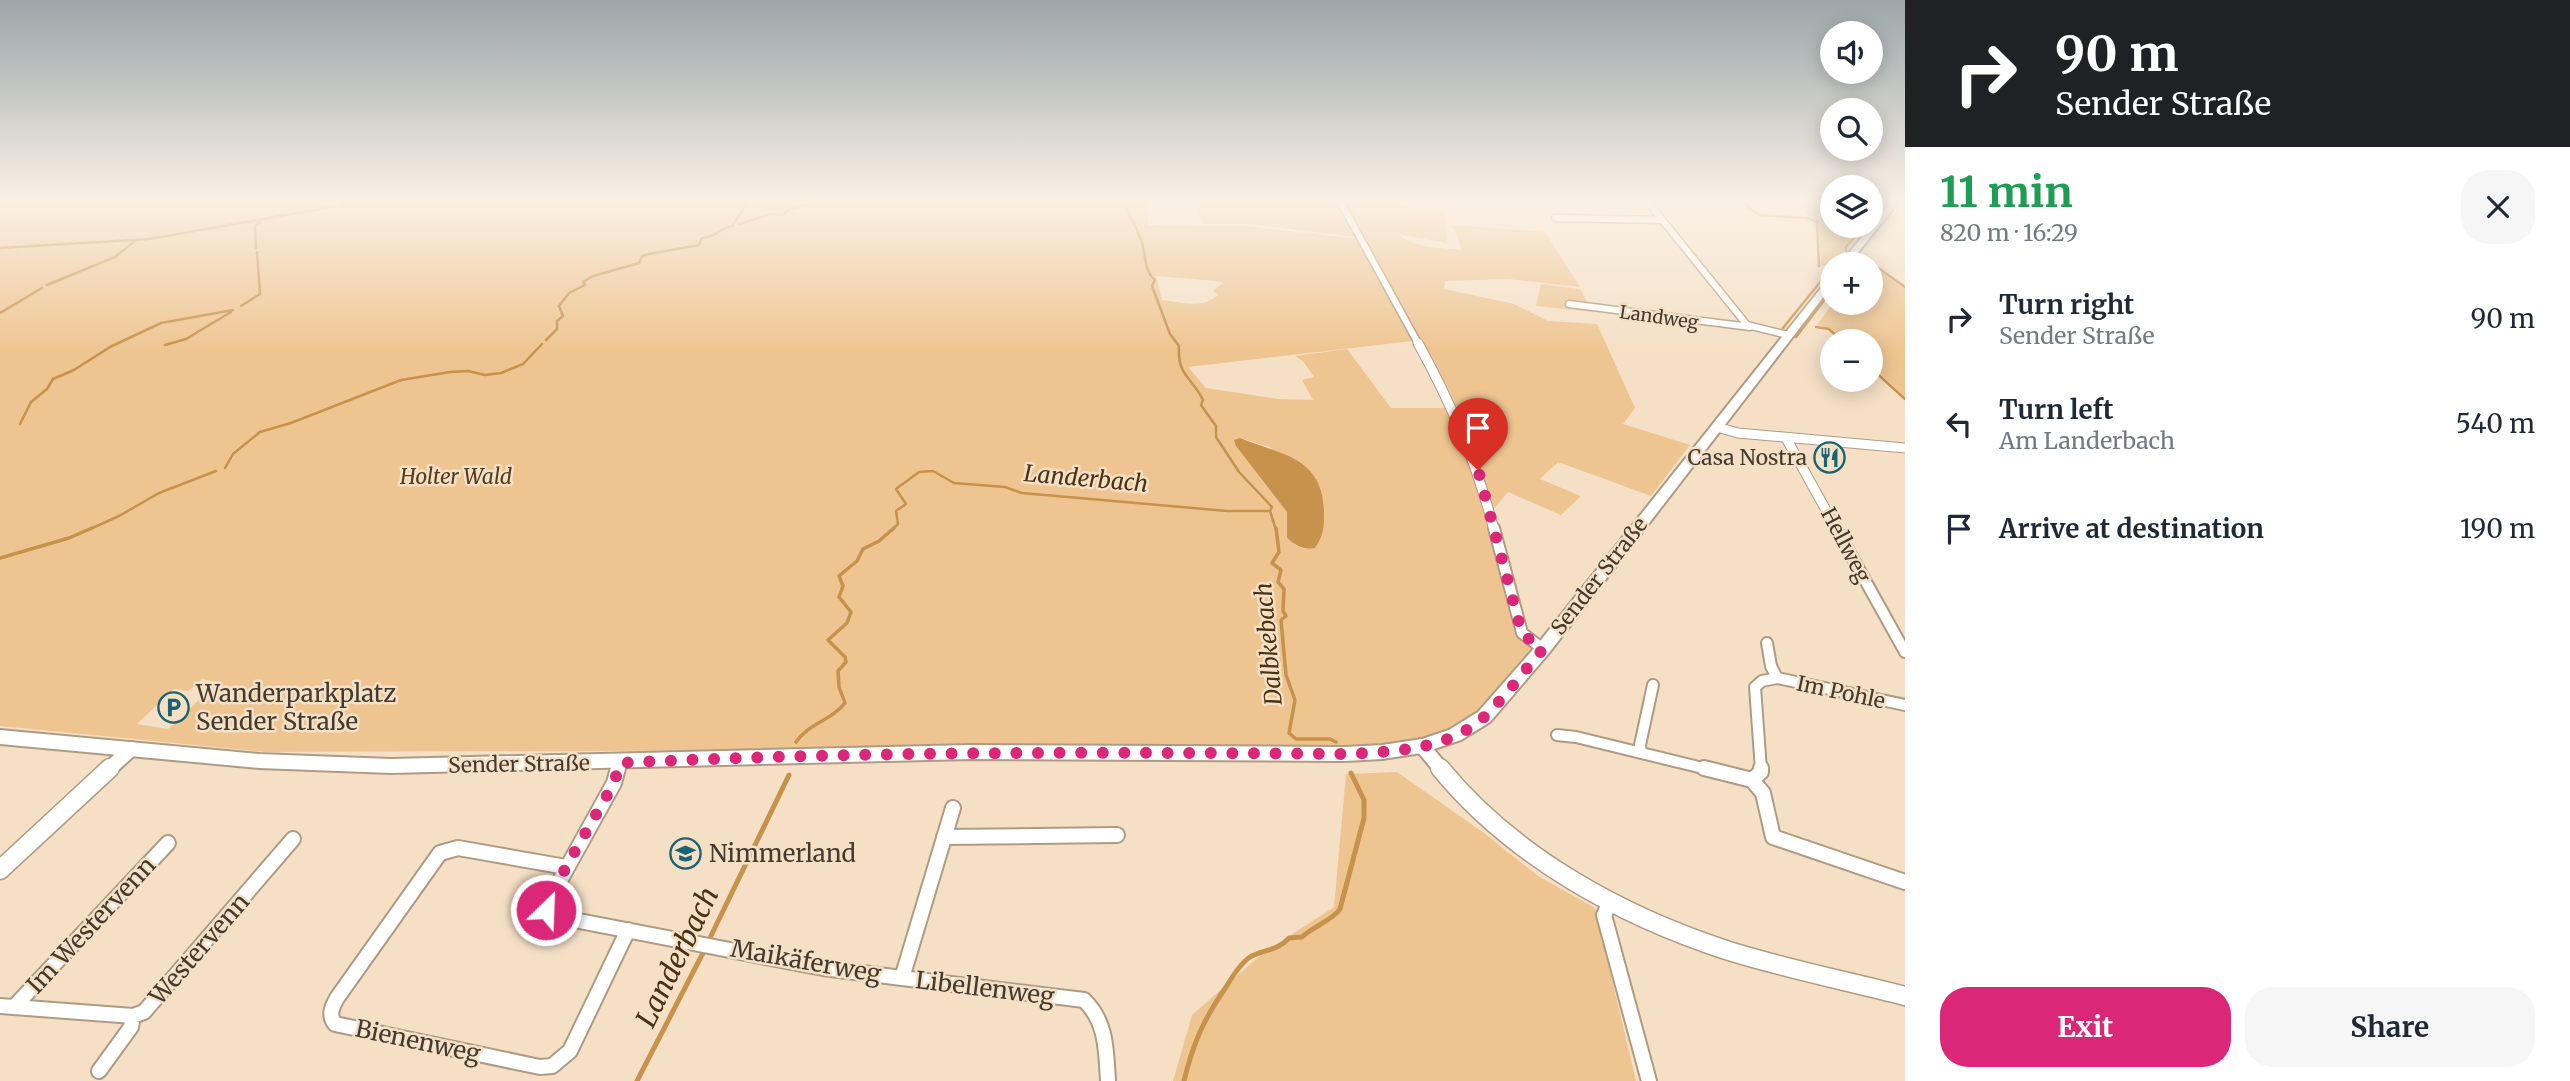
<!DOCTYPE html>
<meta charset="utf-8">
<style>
body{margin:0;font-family:Merriweather,serif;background:#f6f6f7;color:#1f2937;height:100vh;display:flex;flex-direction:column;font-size:26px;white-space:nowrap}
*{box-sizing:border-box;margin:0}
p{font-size:23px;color:#747a83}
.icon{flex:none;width:38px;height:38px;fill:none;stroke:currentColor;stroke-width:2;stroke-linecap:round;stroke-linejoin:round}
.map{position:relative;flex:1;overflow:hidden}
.sheet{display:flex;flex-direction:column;background:#fff;width:665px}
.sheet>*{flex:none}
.banner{background:#202124;color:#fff;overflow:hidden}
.tools{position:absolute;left:1820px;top:21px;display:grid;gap:14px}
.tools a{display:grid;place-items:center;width:63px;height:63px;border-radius:50%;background:#fff;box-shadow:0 4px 18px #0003;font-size:35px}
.pin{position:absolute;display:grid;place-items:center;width:60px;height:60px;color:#fff;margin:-72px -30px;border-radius:50% 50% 50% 0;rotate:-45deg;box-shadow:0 0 7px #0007}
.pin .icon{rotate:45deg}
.me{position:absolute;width:77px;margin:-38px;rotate:24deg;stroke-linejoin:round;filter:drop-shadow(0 0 5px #0008)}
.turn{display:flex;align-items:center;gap:24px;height:147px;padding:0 35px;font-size:32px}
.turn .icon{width:91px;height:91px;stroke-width:2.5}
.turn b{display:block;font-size:49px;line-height:60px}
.round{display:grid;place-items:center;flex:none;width:74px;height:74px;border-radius:28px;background:#f6f6f7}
.overview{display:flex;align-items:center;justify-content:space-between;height:119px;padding:0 35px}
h1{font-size:42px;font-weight:700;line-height:52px;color:#1e9e55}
.action{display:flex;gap:14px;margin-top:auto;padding:14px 35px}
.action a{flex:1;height:80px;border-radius:28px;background:#db2777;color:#fff;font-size:28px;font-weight:700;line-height:80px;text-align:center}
.action a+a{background:#f6f6f7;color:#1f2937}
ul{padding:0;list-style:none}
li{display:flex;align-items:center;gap:21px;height:105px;padding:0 35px}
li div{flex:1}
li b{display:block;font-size:26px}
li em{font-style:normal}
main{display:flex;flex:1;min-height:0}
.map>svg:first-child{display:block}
</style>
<main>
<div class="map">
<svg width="1905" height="1081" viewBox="0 0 1905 1081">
<rect width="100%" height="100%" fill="#f5e0c6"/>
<path fill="#eec591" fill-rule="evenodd" d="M 0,201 L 1149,201 L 1148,225 L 1247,226 L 1357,239 L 1413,341 L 1188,367 L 1206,388 L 1278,399 L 1313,400 L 1302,380 L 1314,377 L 1303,361 L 1295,356 L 1347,349 L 1391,408 L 1448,408 L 1473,470 L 1515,635 L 1534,650 C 1517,670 1496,700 1476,715 C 1447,737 1414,743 1378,748 L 266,752 L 0,726 ZM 1156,276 L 1217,281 L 1223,283 L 1213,291 L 1218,295 C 1203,310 1181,302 1162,300 ZM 1240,438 L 1272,448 L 1306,549 L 1296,546 L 1287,538 L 1287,512 ZM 202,679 L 218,682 L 168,729 L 137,724 L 174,689 L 188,691 Z
M 1189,201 L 1338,201 L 1356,237 L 1247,224 L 1203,224 L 1196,208 L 1199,207 Z
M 1343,201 L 1378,201 L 1444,213 L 1447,243 L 1398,234 C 1413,248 1442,248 1462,250 L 1452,225 L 1545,232 L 1580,287 L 1508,279 L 1445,281 L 1444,289 L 1514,304 L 1548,321 L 1597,324 L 1635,408 L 1623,424 L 1690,445 L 1651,496 L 1558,462 L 1540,479 L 1581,496 L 1561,515 L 1508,492 L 1492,511 C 1481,468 1467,425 1446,385 C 1413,323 1375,264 1343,201 Z
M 1789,201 L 1832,201 L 1832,226 L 1861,226 L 1834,264 L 1821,266 L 1819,222 Z
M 1871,265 L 1905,289 L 1905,397 L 1871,365 L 1871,341 L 1845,341 L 1832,329 L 1817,325 L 1833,303 L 1871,303 Z
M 1541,284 L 1580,289 L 1593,312 L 1536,306 Z
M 1397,772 L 1484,833 L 1538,876 L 1595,908 L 1636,1081 L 1173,1081 L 1192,1015 L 1263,953 L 1334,907 L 1346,774 Z"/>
<path fill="#c7924b" d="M 1240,438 C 1281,455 1322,456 1324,511 C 1324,527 1324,535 1315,548 C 1303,550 1296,546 1287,538 L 1287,512 L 1236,446 L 1234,440 Z"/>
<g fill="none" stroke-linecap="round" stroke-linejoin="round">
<path stroke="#c7924b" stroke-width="2.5" d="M 1741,201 L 1759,215 L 1807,218 L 1817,222 L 1819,266
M 341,205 L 364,201
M 1871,217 L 1879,212 L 1884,201
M 739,224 L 771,214 L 782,215 L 788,210 L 822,201
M 733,225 L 748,201
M 0,248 L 149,239 L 332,207
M 256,248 L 255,226 L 263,219
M 1846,251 L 1846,247 L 1865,226
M 1867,260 L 1905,287
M 47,285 L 115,257 L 135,241
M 241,306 L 260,294 L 257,252
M 0,313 L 42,288
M 1816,327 L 1829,329 L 1842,341
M 1783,328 L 1825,276
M 1796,337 L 1832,290
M 546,340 L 557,329 L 557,321 L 563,316 L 559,306 L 569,293 L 585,285 L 583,282 L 593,276 L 639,263 L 642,256 L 649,254 L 699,245 L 702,238 C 716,238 721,227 733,226
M 165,345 L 186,339 L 231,312
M 1871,368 L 1905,399
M 20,424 L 31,402 L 47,389 L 53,379 L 74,370 L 110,347 L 161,323 L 233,310
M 225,468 L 233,454 L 260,432 L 291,423 L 401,380 L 450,372 L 468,371 L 485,375 L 501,373 L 523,364 L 542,344
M 1270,511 L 1276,530
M 88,530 L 119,516 L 159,493 L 216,471
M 892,530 L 898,524 L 896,511 L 906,504 L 896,489 L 919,472 L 933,471 L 954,483 L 1005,487 L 1022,493 L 1227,511 L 1270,511 L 1272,507 L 1239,472 L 1216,437 L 1216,426 L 1201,405 L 1203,400 C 1192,377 1177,376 1179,346 L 1170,334 L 1152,286 L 1155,280 C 1144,271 1146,256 1142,243 C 1138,228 1128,216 1124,201"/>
<path stroke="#c7924b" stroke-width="3.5" d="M 1276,528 L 1279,552 L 1272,563 L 1281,570 L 1278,582 L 1284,589 L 1283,611 L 1286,616 L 1281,620 L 1286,675 L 1295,700 L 1289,733 L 1296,739 L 1330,739 L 1336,742
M 0,558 L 69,538 L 92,528
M 796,742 C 809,723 831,721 845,703 L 839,687 L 838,671 L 846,662 L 845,657 L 828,640 L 847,623 L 851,612 L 839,597 L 843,586 L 839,576 L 857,561 L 863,549 L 879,541 L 894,528"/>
<path stroke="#c7924b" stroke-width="5" d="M 708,942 L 789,775
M 637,1081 L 705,949
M 1184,1081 C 1193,1043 1204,1019 1226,987 C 1232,977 1241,963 1250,957 C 1263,950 1279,950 1289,938 L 1302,937 C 1312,927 1333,920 1340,909 L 1364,818 L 1364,800 L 1351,773"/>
<defs>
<path id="minor-far3" d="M 1340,201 L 1419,345
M 1647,201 L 1747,325 L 1788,335
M 1555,218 L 1661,220
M 1569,304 L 1750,327"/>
<path id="minor-far2" d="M 1418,343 C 1452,405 1476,461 1494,530
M 1717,427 L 1738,433 L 1905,448
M 1786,438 L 1837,530"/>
<path id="minor-far1" d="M 1494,528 L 1522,633 L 1543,649
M 1836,528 L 1905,652
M 1767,643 L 1771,666 L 1777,678
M 1557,735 L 1576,737 L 1711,770
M 1641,753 L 1640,745 L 1653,685
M 618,770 L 620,763
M 1761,770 L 1755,687 L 1762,681 L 1777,678 L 1905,705"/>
<path id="minor" d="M 618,768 L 614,783 L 547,904 L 548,915 L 823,968 L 902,978
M 1704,768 L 1752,780 L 1761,772 L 1761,768
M 1752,780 L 1763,793 L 1773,837 L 1905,882
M 953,808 L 902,978 L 1084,1000 C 1107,1022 1106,1051 1108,1081
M 944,837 L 1117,835
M 566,867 L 458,848 L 440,853 L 337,998 C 332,1007 328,1015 335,1024 L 540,1067 L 552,1066 L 570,1051 L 628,930
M 1610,902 L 1604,915 L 1649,1081
M 0,1006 L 133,1016 L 144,1012 L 293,839
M 14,1007 L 168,843
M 99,1071 L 131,1027 L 133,1016"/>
<path id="tertiary-far1" d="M 1422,746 L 1442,770
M 108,770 L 131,749"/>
<path id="tertiary" d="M 1440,768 C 1513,857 1621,916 1729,951 C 1787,969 1847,981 1905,996
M 0,870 L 110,768"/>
<path id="secondary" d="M 1891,201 L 1899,201 L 1849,264 L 1840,264 Z
M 1832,277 L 1832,286 L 1549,653 L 1490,722 L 1461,740 L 1422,753 L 1382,759 L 1345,761 L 970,759 L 391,773 L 259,768 L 0,744 L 0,730 L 259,754 L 391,759 L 970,745 L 1345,747 L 1382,745 L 1422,739 L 1449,730 L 1478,712 L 1537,645 L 1829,278 Z"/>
</defs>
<use href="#minor-far3" stroke="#af9b83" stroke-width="9"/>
<use href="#minor-far2" stroke="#af9b83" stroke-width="11"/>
<use href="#minor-far1" stroke="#af9b83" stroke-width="14"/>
<use href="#minor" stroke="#af9b83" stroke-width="18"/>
<use href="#tertiary-far1" stroke="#af9b83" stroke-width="18"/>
<use href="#tertiary" stroke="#af9b83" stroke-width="21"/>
<use href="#secondary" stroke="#af9b83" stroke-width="4"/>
<use href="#minor-far3" stroke="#fff" stroke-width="6"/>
<use href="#minor-far2" stroke="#fff" stroke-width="9"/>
<use href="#minor-far1" stroke="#fff" stroke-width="10"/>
<use href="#minor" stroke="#fff" stroke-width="14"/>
<use href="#tertiary-far1" stroke="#fff" stroke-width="14"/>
<use href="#tertiary" stroke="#fff" stroke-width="18"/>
<use href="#secondary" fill="#fff" fill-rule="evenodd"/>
</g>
<linearGradient id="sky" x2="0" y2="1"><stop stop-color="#9ba6a9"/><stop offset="0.57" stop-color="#faf1e5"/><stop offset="1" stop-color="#faf1e5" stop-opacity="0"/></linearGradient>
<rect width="1905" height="352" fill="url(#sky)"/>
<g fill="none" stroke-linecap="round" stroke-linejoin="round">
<path stroke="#db2777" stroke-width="12" stroke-dasharray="0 21.6" d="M 546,910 L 566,867 L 614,783 L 620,763 C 862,751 1103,752 1345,754 C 1391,752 1450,750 1485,716 C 1506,696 1524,671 1543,649 L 1522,634 L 1478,470"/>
</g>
<defs>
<symbol id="restaurant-ring" viewBox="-11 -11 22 22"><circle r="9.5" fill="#f5e0c6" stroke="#1a6471" stroke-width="1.5"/><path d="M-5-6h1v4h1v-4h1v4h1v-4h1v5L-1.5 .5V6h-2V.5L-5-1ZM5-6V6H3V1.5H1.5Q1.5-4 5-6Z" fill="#1a6471"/></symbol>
<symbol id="parking-ring" viewBox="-11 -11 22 22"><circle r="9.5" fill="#f5e0c6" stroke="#1a6471" stroke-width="1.5"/><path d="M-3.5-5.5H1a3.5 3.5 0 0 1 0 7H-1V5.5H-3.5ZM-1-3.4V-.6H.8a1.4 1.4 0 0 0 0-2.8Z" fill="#1a6471"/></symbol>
<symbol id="school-ring" viewBox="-11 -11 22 22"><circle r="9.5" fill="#f5e0c6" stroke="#1a6471" stroke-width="1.5"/><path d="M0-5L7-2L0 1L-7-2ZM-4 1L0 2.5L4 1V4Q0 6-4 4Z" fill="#1a6471"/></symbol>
</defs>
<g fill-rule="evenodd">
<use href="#restaurant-ring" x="1812" y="440" width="35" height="35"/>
<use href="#parking-ring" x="156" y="690" width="35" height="35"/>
<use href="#school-ring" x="668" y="836" width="35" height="35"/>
</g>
<g text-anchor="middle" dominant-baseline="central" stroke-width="5" stroke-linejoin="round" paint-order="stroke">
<g font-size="18" fill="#433a30" stroke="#f5e0c6">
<text transform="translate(1659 317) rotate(8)">Landweg</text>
</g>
<g font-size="21" fill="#433a30" stroke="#f5e0c6" text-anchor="end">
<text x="1807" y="457">Casa Nostra</text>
</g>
<g font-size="21" font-style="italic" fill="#543d1e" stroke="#f5e0c6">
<text x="456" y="476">Holter Wald</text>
</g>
<g font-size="21" fill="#433a30" stroke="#f5e0c6">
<text transform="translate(1846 545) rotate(62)">Hellweg</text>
<text transform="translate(1599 576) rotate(-52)">Sender Straße</text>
<text transform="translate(1841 692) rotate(12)">Im Pohle</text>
<text transform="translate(519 764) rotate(-1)">Sender Straße</text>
</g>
<g font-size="23" font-style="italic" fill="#4a3314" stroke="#f5e0c6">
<text transform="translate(1086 478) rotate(5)">Landerbach</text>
<text transform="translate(1268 644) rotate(-95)">Dalbkebach</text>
</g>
<g font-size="24" fill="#433a30" stroke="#f5e0c6" text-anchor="start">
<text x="196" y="693">Wanderparkplatz<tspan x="196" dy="28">Sender Straße</tspan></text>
<text x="709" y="853">Nimmerland</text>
</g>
<g font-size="24" fill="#433a30" stroke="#f5e0c6">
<text transform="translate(91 925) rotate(-47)">Im Westervenn</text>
<text transform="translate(199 949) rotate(-49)">Westervenn</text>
<text transform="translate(806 961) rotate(10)">Maikäferweg</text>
<text transform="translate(985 988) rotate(7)">Libellenweg</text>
<text transform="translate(418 1041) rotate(12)">Bienenweg</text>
</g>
<g font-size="28" font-style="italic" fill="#4a3314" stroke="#f5e0c6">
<text transform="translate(677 957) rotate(-64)">Landerbach</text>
</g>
</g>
</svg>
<div class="tools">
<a><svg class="icon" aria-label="sound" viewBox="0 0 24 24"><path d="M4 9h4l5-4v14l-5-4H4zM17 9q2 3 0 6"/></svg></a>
<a><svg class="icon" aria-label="search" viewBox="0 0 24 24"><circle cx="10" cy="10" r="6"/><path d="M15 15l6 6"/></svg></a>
<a><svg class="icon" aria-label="layers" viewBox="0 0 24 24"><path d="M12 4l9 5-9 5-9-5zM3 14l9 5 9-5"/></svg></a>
<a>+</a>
<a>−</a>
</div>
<div class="pin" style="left:1478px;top:470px;background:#d93025"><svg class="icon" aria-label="arrive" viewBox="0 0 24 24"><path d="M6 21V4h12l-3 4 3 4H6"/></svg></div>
<svg class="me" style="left:546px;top:910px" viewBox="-20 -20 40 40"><circle r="17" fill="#db2777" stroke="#fff" stroke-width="3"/><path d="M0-11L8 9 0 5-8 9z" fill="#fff"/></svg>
</div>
<section class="sheet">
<div class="banner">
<div class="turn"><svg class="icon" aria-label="right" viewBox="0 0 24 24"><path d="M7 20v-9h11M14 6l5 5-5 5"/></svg><div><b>90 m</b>Sender Straße</div></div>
</div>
<div class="overview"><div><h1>11 min</h1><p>820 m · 16:29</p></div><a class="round"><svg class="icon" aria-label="close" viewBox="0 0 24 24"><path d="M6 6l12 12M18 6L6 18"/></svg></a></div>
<ul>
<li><svg class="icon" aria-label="right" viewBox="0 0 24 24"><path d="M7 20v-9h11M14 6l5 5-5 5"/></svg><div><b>Turn right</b><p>Sender Straße</p></div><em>90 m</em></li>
<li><svg class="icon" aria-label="left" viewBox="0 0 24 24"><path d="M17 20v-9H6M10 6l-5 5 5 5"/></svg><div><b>Turn left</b><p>Am Landerbach</p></div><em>540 m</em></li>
<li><svg class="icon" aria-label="arrive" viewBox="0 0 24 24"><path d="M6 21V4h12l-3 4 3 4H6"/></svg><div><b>Arrive at destination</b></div><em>190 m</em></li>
</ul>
<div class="action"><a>Exit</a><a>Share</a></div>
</section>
</main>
